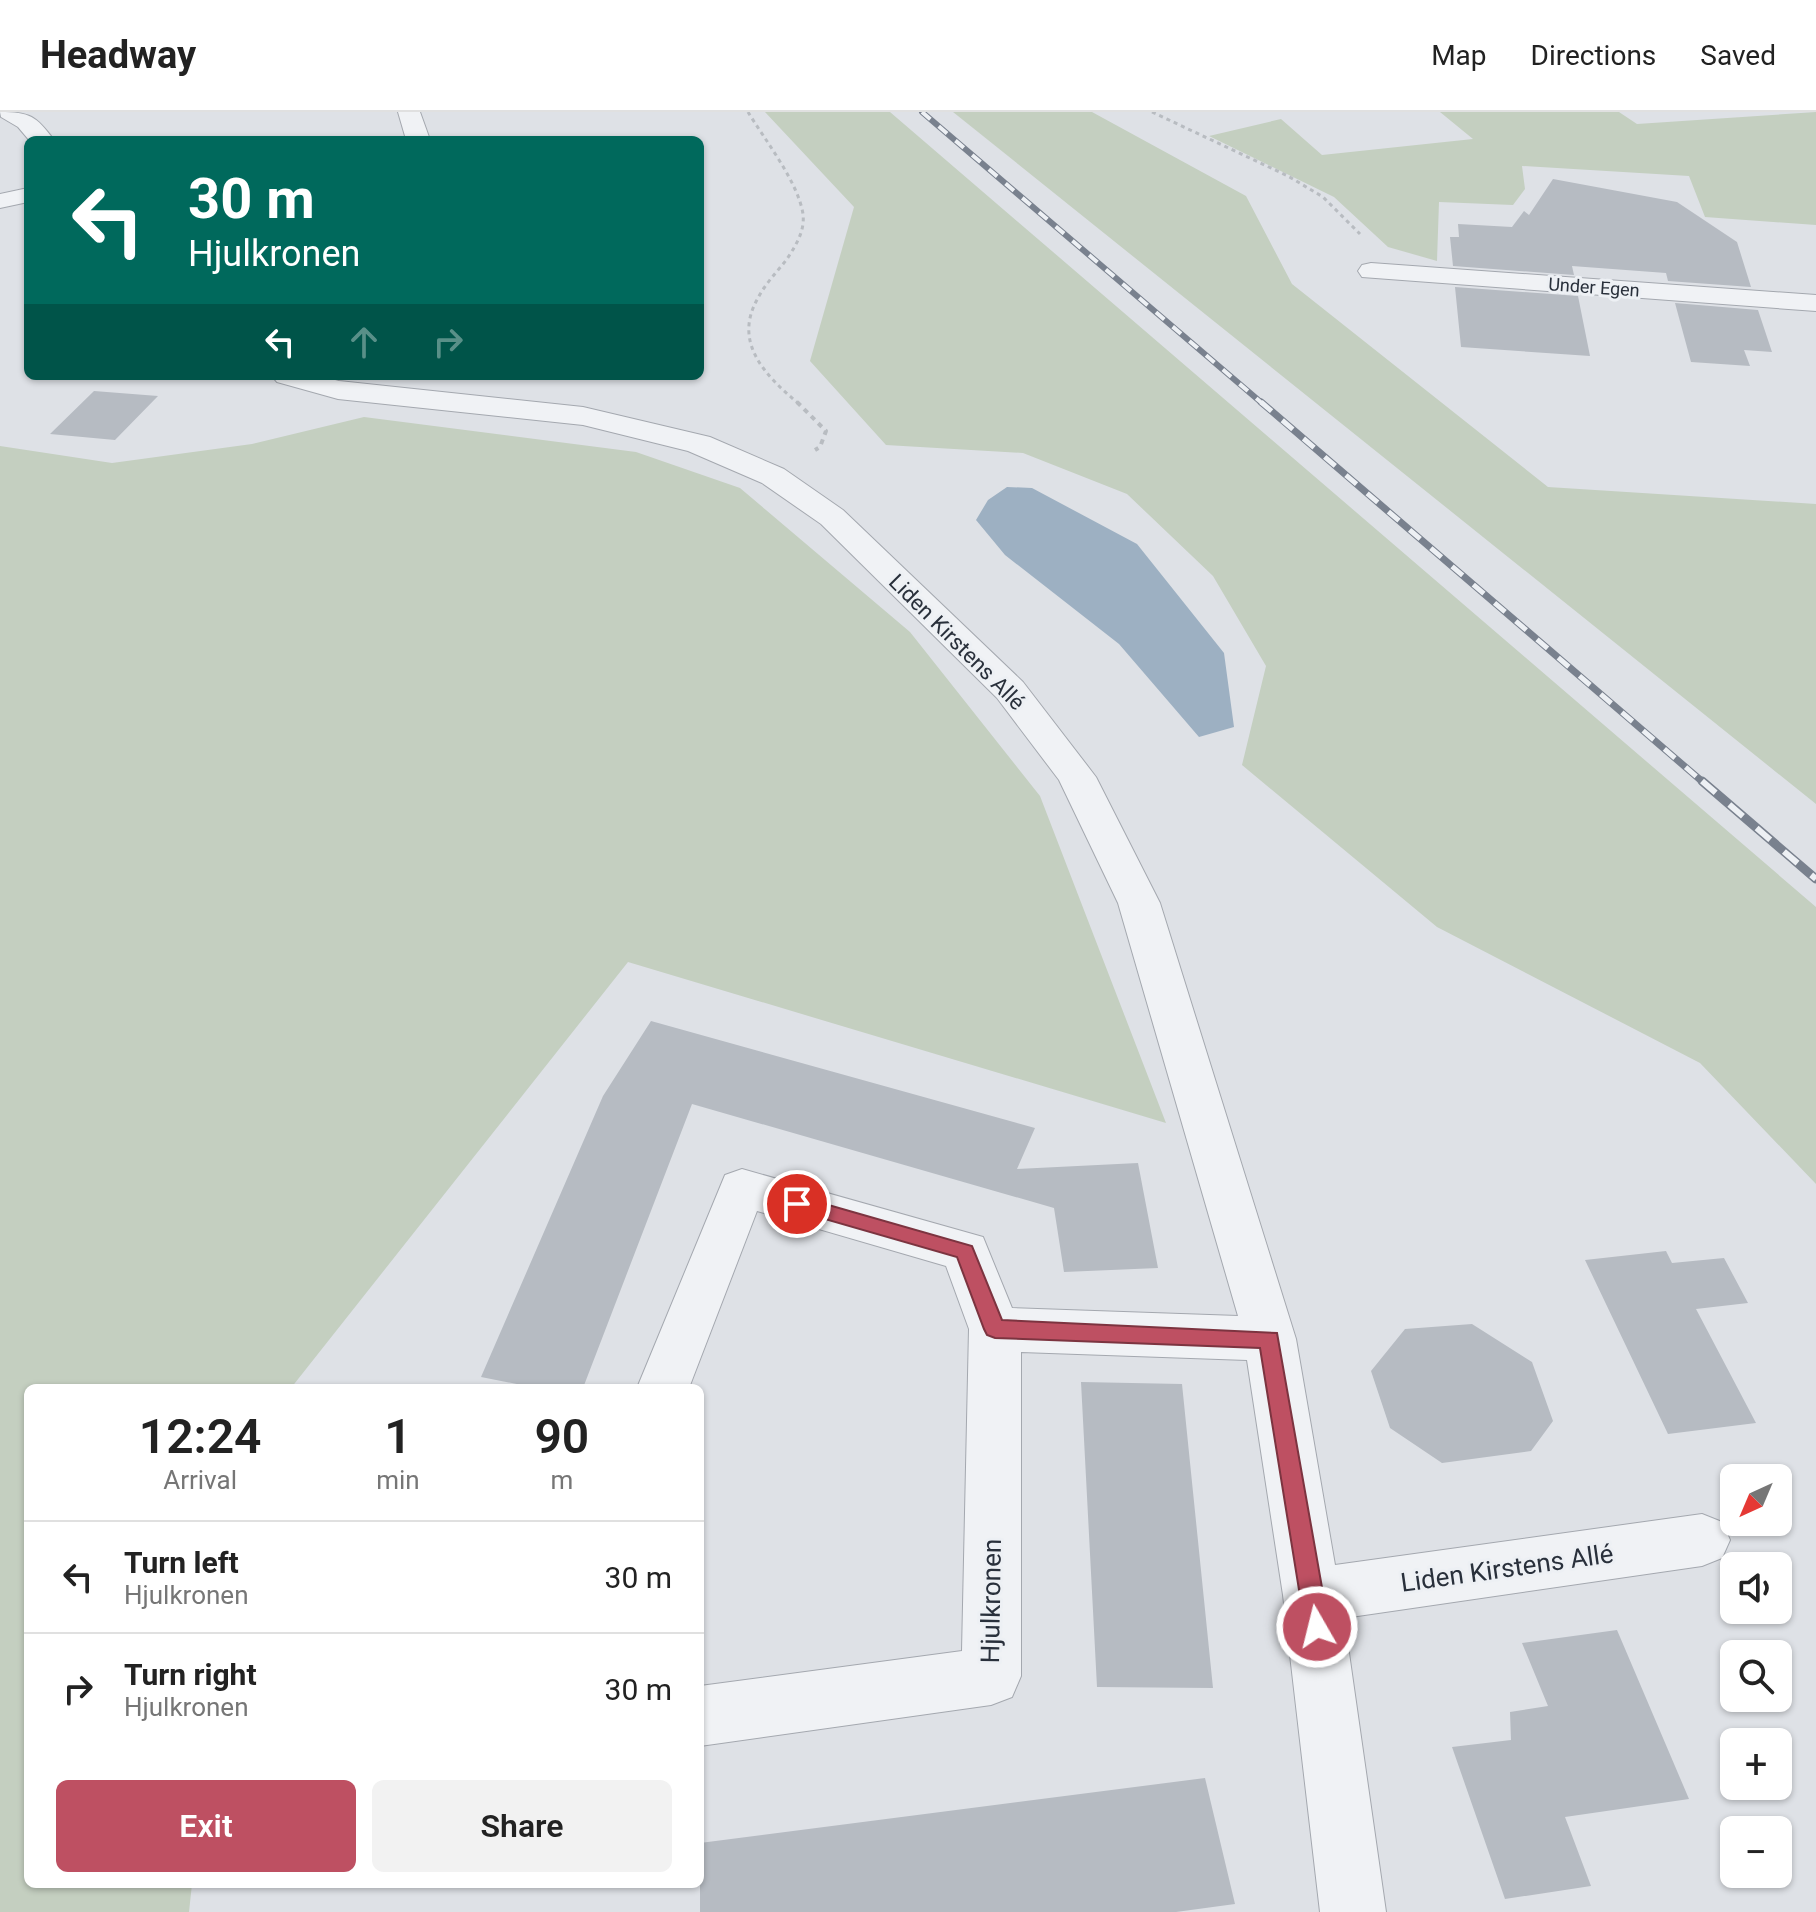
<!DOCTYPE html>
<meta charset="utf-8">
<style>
body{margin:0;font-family:Roboto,sans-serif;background:#f2f2f2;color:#222;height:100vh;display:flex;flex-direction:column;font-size:30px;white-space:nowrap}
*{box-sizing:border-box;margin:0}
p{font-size:26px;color:#767676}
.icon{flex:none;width:44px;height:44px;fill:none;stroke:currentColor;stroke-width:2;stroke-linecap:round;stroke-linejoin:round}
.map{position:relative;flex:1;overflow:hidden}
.side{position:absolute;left:24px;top:1272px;width:680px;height:504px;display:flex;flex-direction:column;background:#fff;border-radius:12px;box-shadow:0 2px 6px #0004}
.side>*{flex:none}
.banner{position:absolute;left:24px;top:24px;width:680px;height:244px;border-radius:12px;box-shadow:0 2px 6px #0004;background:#00695c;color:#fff;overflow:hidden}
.needle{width:52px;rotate:224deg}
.fabs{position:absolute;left:1720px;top:1352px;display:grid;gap:16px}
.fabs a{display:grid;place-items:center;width:72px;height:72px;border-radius:12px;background:#fff;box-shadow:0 2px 6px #0004;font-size:40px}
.pin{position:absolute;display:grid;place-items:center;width:68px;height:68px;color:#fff;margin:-34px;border:4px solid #fff;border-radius:50%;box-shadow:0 2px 8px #0007}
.me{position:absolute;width:88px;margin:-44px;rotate:352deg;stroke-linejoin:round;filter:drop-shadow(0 0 6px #0008)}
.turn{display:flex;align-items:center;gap:28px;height:168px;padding:0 32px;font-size:36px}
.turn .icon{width:104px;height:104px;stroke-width:2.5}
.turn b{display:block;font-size:56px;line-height:68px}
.lanes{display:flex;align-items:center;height:76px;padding:0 32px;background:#0003;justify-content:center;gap:40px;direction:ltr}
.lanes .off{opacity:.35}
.eta{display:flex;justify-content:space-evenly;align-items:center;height:136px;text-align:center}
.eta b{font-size:48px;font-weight:600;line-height:56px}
.action{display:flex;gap:16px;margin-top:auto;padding:16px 32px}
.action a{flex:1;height:92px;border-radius:12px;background:#be5062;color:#fff;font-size:32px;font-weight:600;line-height:92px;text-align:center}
.action a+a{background:#f2f2f2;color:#222}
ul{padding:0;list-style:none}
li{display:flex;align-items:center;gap:24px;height:112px;padding:0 32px;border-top:2px solid #e0e0e0}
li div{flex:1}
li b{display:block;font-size:30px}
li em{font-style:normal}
header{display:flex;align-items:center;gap:48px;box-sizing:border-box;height:112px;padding:0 40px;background:#fff;border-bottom:2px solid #e0e0e0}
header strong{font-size:38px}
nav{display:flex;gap:44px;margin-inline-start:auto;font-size:28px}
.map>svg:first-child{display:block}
</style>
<header>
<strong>Headway</strong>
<nav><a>Map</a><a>Directions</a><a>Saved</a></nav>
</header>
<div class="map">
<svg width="1816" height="1800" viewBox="0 0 1816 1800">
<rect width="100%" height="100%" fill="#dee1e6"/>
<path fill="#c4cfc0" d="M 765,0 L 890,0 L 1816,795 L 1816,1072 L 1700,951 L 1437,815 L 1242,653 L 1266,554 L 1213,464 L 1127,382 L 1023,341 L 886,333 L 810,249 L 854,95 Z
M 953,0 L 1092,0 L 1246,84 L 1292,172 L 1548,375 L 1816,392 L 1816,692 Z
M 1440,0 L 1619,0 L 1637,12 L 1816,0 L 1816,113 L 1705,105 L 1689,64 L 1522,54 L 1525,77 L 1513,93 L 1439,90 L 1437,149 L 1388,135 L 1334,85 L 1209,24 L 1281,7 L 1322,43 L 1473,27 Z
M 364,305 L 636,340 L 740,376 L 910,520 L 1040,684 L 1166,1011 L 628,850 L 291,1276 L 28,1276 L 28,1772 L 192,1772 L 189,1800 L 0,1800 L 0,334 L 112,351 L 252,332 Z"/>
<path fill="#9db0c2" d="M 1007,375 L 1032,376 L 1137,432 L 1224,541 L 1234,615 L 1199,625 L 1119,532 L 1005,443 L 976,408 L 988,388 Z"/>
<path fill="#b6bbc2" d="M 1553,67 L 1677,90 L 1737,130 L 1751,175 L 1668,169 L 1666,161 L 1572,154 L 1574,163 L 1453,154 L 1450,125 L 1459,125 L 1458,112 L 1512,115 L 1524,99 L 1529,103 Z
M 1455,175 L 1578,184 L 1590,244 L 1461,235 Z
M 1675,191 L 1758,198 L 1772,240 L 1744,238 L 1750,254 L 1691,250 Z
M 94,279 L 158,284 L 115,328 L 50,322 Z
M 651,909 L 1035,1016 L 1017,1057 L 1138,1051 L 1158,1156 L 1064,1160 L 1054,1096 L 692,992 L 583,1276 L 537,1276 L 481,1265 L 603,984 Z
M 1666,1139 L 1672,1151 L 1724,1146 L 1748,1191 L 1696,1197 L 1756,1311 L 1668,1322 L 1585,1148 Z
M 1472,1212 L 1532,1250 L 1553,1309 L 1531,1339 L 1442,1351 L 1390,1316 L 1371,1259 L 1405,1217 Z
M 1081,1270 L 1182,1272 L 1213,1576 L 1097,1575 Z
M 1617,1518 L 1689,1687 L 1565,1705 L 1591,1774 L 1505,1787 L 1452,1635 L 1511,1628 L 1510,1600 L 1548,1594 L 1522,1531 Z
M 1205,1666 L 1235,1792 L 1176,1800 L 700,1800 L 700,1731 Z"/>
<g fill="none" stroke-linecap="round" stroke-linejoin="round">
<defs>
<path id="minor" d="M 0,0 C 30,0 36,4 54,28 L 29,28 L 18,15 L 1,5 Z
M 398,0 L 420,0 L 429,25 L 427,28 L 402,28 L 405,24 Z
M 28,76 L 28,90 L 0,96 L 0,82 Z
M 1371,151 L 1816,183 L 1816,199 L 1362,165 L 1358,159 L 1362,153 Z
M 272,264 L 320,264 L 339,269 L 583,295 L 710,325 L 784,357 L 843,398 L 1023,570 L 1096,665 L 1160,791 L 1296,1227 L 1335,1453 L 1702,1402 L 1722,1410 L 1730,1428 L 1722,1446 L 1702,1454 L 1344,1506 L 1386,1800 L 1320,1800 L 1283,1483 L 1247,1248 L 1021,1240 L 1021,1564 L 1012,1585 L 991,1593 L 700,1634 L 700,1574 L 962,1539 L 969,1217 L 946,1154 L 757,1099 L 689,1276 L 637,1276 L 725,1063 L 742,1057 L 983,1125 L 1012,1196 L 1238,1204 L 1118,791 L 1059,668 L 997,586 L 821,412 L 762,371 L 688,339 L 583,313 L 338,287 L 277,270 Z"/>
</defs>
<use href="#minor" stroke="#a4a8af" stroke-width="2"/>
<path stroke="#b8bcc1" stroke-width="3" stroke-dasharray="4 4" stroke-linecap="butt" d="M 748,0 C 765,28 798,70 803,102 C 805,119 796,133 787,147 C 777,160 765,172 758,186 C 732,231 766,264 799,292
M 1152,0 L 1288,64 L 1323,85 L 1360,122"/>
<path stroke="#b8bcc1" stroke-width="4" stroke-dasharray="5 5" stroke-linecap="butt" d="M 797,290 L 826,319 L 820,335 L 815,338"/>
<use href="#minor" fill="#f0f2f5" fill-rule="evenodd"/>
<defs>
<path id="rail-far2" d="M 922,0 L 1263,292"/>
<path id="rail-far1" d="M 1261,290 L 1704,671"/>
<path id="rail" d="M 1702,669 L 1816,767"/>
</defs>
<use href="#rail-far2" stroke="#79818e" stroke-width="6"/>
<use href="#rail-far1" stroke="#79818e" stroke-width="7"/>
<use href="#rail" stroke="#79818e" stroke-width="9"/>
<use href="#rail-far2" stroke="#edf0f4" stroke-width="4" stroke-dasharray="11" stroke-linecap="butt"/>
<use href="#rail-far1" stroke="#edf0f4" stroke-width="5" stroke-dasharray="14" stroke-linecap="butt"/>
<use href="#rail" stroke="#edf0f4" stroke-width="6" stroke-dasharray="18" stroke-linecap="butt"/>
</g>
<path fill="#be5062" stroke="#7c3440" stroke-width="2" d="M 797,1084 L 972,1134 L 1002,1208 L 1277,1221 L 1329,1515 L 1325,1523 L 1317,1527 L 1308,1523 L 1305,1515 L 1260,1236 L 995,1226 L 987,1223 L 984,1217 L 957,1145 L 790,1097 L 787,1092 L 790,1086 Z"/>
<g text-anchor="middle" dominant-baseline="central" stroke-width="6" stroke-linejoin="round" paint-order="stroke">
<g font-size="18" fill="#29303b" stroke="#edf0f4">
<text transform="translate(1594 175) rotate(4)">Under Egen</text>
</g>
<g font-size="22" fill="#29303b" stroke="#edf0f4">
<text transform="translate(957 530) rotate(45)">Liden Kirstens Allé</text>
</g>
<g font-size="26" fill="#29303b" stroke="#edf0f4">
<text transform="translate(1507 1456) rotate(-8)">Liden Kirstens Allé</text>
<text transform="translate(991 1489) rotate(-89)">Hjulkronen</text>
</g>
</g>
</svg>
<div class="fabs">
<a><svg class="needle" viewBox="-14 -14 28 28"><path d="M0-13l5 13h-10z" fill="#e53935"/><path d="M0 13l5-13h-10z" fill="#767676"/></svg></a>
<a><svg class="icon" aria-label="sound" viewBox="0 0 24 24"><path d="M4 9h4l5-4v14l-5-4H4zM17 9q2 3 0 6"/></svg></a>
<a><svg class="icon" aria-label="search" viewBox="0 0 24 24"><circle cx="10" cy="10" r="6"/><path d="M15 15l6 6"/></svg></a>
<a>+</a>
<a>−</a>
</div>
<div class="pin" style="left:797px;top:1092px;background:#d93025"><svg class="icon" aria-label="arrive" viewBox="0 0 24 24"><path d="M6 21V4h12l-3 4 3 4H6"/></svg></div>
<svg class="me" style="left:1317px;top:1515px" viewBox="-20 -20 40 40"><circle r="17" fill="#be5062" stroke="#fff" stroke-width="3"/><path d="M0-11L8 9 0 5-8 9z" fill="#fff"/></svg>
<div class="banner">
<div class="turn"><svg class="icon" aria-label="left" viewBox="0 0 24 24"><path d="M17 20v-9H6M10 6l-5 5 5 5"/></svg><div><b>30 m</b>Hjulkronen</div></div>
<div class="lanes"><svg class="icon" aria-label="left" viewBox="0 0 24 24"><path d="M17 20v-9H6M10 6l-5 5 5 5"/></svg><svg class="icon off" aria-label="ahead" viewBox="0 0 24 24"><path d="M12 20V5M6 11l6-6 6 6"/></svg><svg class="icon off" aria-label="right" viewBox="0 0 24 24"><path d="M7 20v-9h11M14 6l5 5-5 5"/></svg></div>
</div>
<section class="side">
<div class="eta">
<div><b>12:24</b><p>Arrival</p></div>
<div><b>1</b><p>min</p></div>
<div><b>90</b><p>m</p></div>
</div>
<ul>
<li><svg class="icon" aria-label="left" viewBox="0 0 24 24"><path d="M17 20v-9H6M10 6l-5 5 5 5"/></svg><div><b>Turn left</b><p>Hjulkronen</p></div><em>30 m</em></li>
<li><svg class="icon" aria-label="right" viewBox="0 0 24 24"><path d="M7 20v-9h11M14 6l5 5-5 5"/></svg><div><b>Turn right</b><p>Hjulkronen</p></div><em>30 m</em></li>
</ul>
<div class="action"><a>Exit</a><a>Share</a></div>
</section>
</div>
